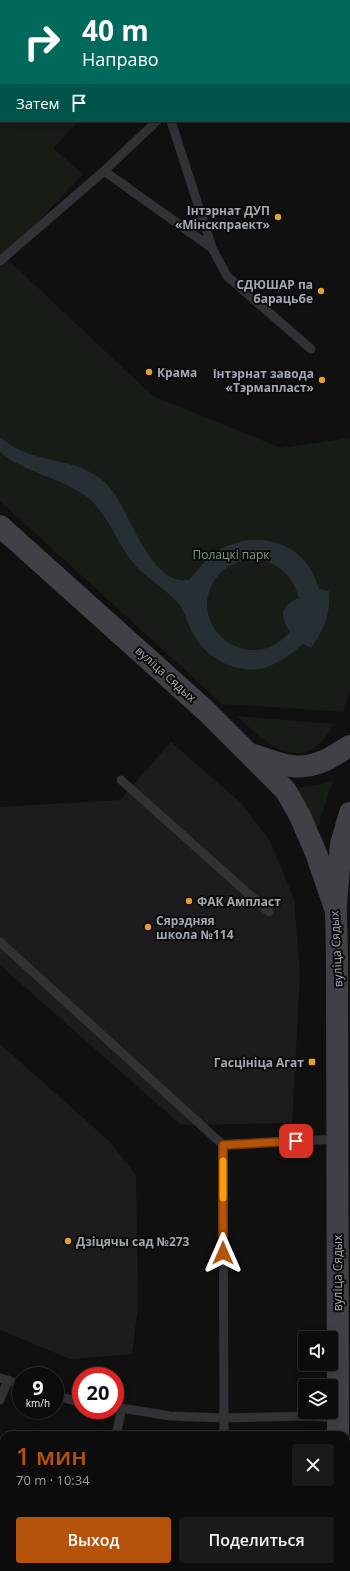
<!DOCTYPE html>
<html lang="ru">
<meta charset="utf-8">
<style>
body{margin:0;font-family:"Open Sans",sans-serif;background:#1a1a1b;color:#f1f3f6;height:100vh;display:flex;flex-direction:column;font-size:15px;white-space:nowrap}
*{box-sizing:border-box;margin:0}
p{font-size:13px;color:#9a9b9d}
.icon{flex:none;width:22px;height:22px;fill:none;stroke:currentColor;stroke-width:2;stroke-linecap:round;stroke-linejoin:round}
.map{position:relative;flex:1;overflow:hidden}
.sheet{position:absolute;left:0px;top:1431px;width:350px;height:140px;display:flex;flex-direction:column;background:#0c0c0d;border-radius:12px 12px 0 0;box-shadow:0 2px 10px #0003,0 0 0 1px #2c2c2e}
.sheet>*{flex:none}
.banner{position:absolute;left:0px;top:0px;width:350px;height:122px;box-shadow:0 2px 10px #0003,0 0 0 1px #2c2c2e;background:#00695c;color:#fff;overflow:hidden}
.tools{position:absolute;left:298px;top:1331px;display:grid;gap:8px}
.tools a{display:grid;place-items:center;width:40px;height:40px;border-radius:4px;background:#0c0c0d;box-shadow:0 2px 10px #0003,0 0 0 1px #2c2c2e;font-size:20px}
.speed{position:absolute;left:12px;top:1367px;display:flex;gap:8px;font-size:20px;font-weight:700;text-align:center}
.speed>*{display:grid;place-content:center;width:52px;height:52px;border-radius:50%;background:#0c0c0d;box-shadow:0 2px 10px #0003,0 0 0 1px #2c2c2e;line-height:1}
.speed small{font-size:10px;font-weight:400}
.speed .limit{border:6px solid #d22;background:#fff;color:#111}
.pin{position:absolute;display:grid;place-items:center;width:34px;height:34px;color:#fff;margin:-17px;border-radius:8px;box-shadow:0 2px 6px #0006}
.me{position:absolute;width:44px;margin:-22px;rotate:0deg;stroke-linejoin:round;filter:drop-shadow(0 0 3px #0008)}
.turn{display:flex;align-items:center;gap:14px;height:84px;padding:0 16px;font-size:18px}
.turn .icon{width:52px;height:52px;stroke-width:2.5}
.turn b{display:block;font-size:28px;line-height:34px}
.then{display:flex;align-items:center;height:38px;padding:0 16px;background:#0003;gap:8px;font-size:15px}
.round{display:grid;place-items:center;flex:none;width:42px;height:42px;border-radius:4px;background:#1a1a1b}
.head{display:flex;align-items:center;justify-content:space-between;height:68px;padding:0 16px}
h1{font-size:24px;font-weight:600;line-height:30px;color:#b45309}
.cta{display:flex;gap:8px;margin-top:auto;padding:8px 16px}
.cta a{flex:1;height:46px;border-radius:4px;background:#b45309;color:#fff;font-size:16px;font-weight:600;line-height:46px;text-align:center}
.cta a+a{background:#1a1a1b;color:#f1f3f6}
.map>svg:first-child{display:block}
</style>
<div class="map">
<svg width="350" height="1571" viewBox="0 0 350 1571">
<rect width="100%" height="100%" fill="#101011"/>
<path fill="#1c1c1e" d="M 171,742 L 241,803 L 270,841 L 294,899 L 300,975 L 292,1123 L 181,1125 L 0,965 L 0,808 L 1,807 L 120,800 Z
M 0,1044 L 109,1141 L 136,1175 L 138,1307 L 132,1354 L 70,1359 L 0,1330 Z"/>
<path fill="#171c17" d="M 0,0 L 157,0 L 1,1 L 1,121 L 79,121 L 53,148 L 83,174 L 5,257 L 153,396 L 281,448 L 350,438 L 350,691 L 343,712 L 222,704 L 0,501 Z
M 237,716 L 334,724 C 328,733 323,742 314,748 C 287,766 255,733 237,716 Z
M 333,780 L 316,831 L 294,788 L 319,785 Z"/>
<path fill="#272f34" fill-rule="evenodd" d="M 0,437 C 34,468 82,453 111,489 C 130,512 151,587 189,580 C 198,571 205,559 216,552 C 245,533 287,536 307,564 C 313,572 316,580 319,589 L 329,591 C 331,614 324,630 311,648 L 303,644 C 292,653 281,662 267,667 C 242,676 211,661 197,640 C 189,629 187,616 179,604 C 165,588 144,577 130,559 C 117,541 104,509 87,497 C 60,477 25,473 0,452 ZM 254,559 C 277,561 293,575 299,598 C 279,606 280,616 290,632 C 249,679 183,625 216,578 C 225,566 239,560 254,559 Z"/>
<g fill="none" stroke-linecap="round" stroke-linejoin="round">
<path stroke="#313236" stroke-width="9" d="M 180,1 L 181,0
M 157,121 L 104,171 L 212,248
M 171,121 L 212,248 L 227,276 L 311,349
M 0,261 L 104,171
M 121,780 L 269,912
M 0,942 L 223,1145 L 337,1139
M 223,1145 L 224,1435
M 0,1378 L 21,1385
M 55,1396 L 81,1402
M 0,1400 L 8,1380
M 115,1407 L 170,1416 L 224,1418 L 310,1416 L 338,1418
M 116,1435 L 122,1408
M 225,1567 L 225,1571
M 84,1571 L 85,1567"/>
<path stroke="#3f4146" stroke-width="22" d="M 318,0 L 319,1
M 349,43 L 350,44
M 0,526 L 205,710 L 286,791 L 300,816 L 316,853 L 336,911 L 337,957 L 338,1435
M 254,755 C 281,764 297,773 326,760 C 334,756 342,750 350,746
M 336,904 L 341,844 L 350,813
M 339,1567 L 339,1571"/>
</g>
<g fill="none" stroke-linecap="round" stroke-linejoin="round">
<defs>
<path id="route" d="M 223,1253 L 223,1145 L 296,1141"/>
</defs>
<use href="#route" stroke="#753606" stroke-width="10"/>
<use href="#route" stroke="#b45309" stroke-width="7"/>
<path stroke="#f59e0b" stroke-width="7" d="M 223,1161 L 223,1198"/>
</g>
<g fill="#e69d33" stroke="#0b0b0c" stroke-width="1.5">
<circle cx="278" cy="217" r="4"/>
<circle cx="321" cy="291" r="4"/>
<circle cx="149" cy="372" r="4"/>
<circle cx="322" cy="380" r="4"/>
<circle cx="189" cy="901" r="4"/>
<circle cx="148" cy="927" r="4"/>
<rect x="308" y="1058" width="8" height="8" rx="2"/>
<circle cx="68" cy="1241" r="4"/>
</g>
<g text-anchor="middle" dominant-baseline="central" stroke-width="4" stroke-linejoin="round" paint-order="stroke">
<g font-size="12" font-weight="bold" fill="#a2a8b1" stroke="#0b0b0c" text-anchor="end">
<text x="270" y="210">Інтэрнат ДУП<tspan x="270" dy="14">«Мінскпраект»</tspan></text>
<text x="313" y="284">СДЮШАР па<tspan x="313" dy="14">барацьбе</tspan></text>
<text x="157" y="372" text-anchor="start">Крама</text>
<text x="314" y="373">Інтэрнат завода<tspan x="314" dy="14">«Тэрмапласт»</tspan></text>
<text x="197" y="901" text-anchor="start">ФАК Ампласт</text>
<text x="156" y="920" text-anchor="start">Сярэдняя<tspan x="156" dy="14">школа №114</tspan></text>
<text x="304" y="1062">Гасцініца Агат</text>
<text x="76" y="1241" text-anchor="start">Дзіцячы сад №273</text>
</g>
<g font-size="12" fill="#7a9c7a" stroke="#0b0b0c">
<text x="231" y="554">Полацкі парк</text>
</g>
<g font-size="12" fill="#a2a8b1" stroke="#0b0b0c">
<text transform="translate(166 674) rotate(42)">вуліца Сядых</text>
<text transform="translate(336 949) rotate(-93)">вуліца Сядых</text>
<text transform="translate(337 1273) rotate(-90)">вуліца Сядых</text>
</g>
</g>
</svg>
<div class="tools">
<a><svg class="icon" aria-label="sound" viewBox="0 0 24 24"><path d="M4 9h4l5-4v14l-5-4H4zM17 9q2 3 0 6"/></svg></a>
<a><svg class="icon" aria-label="layers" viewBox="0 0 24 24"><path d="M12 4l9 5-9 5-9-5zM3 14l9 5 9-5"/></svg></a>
</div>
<div class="speed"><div>9<small>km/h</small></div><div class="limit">20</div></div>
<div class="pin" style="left:296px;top:1141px;background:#d93025"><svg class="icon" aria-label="arrive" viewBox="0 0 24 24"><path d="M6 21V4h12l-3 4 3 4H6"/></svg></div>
<svg class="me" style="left:223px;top:1253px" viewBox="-20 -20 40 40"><path d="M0-17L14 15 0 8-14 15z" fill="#b45309" stroke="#fff" stroke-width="4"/></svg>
<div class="banner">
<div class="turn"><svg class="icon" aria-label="right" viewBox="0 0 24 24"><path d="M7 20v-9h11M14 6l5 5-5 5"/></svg><div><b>40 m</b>Направо</div></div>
<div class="then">Затем<svg class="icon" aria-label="arrive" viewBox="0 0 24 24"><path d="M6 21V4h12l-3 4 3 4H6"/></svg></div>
</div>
<section class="sheet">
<div class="head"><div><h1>1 мин</h1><p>70 m · 10:34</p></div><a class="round"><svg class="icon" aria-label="close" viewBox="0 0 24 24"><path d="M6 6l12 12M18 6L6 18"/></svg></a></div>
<div class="cta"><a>Выход</a><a>Поделиться</a></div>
</section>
</div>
